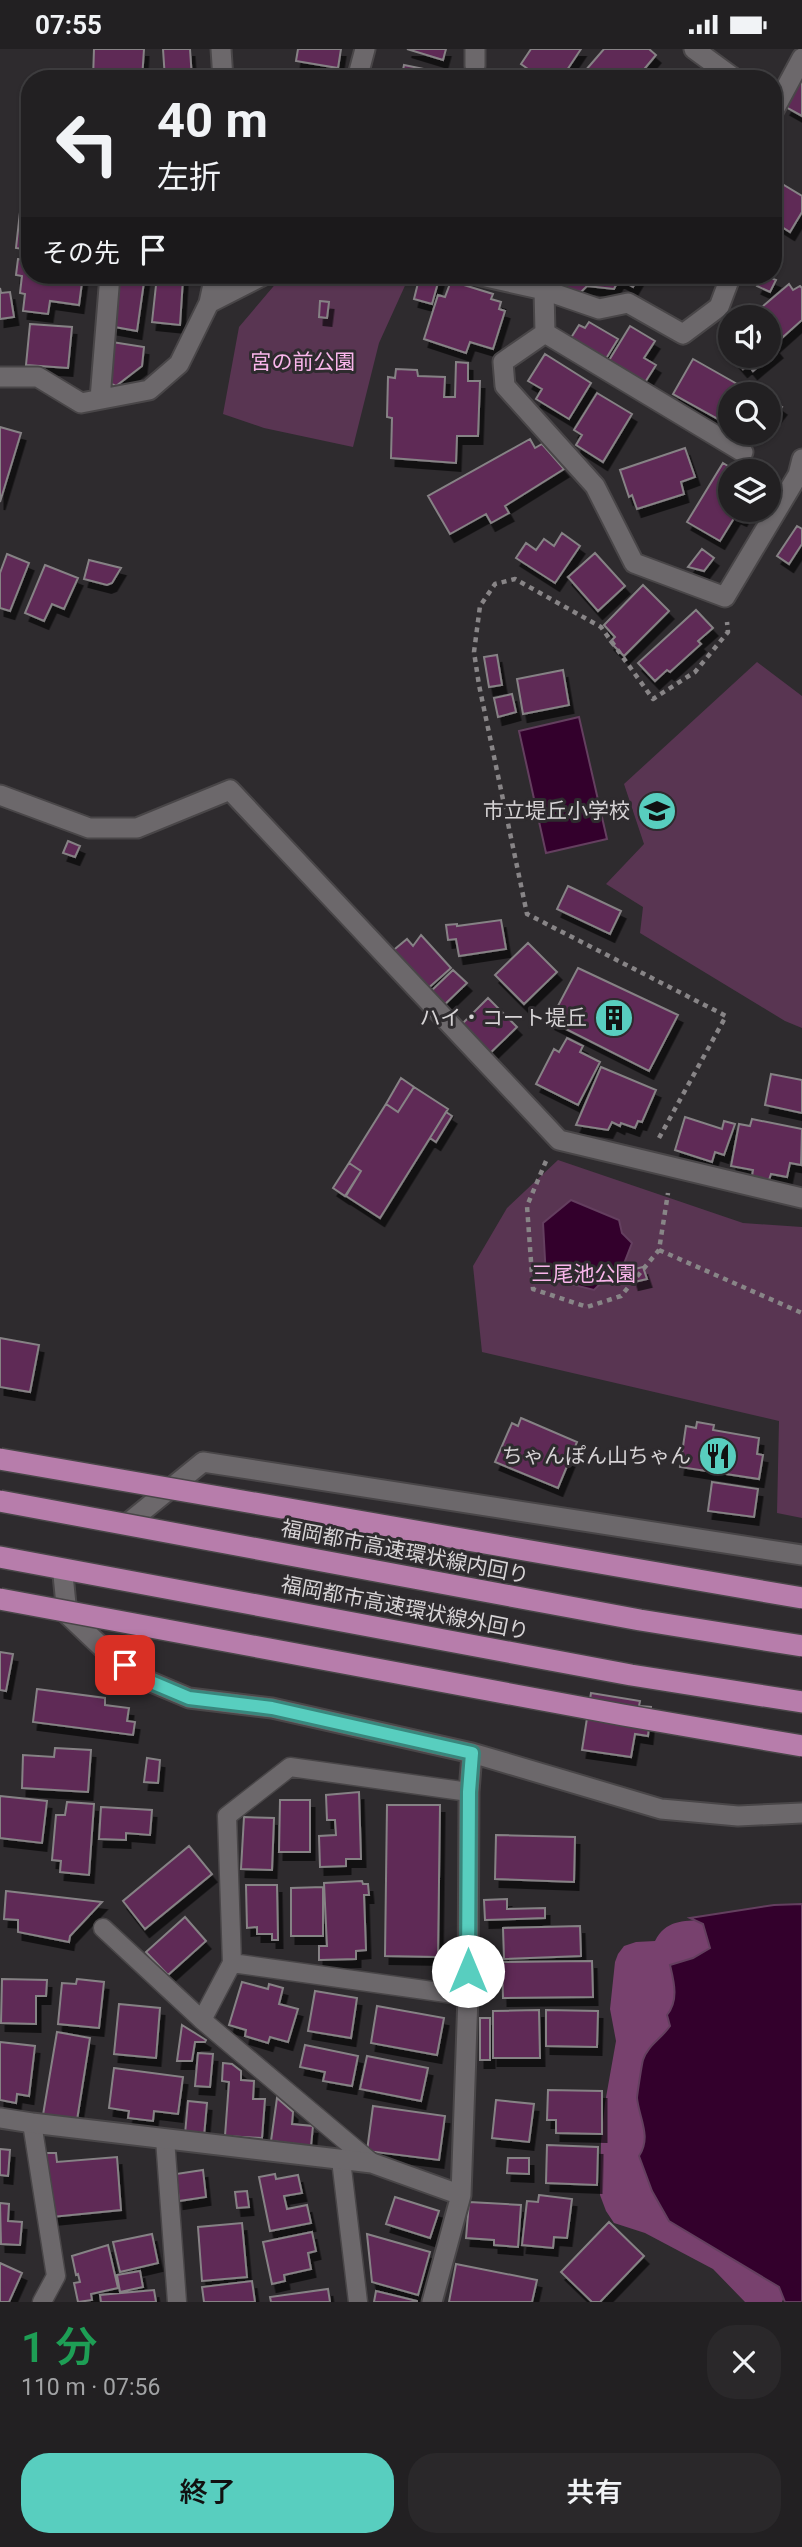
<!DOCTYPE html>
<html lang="ja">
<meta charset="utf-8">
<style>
body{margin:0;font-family:Roboto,"Noto Sans JP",sans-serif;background:#2a282a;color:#f1f3f6;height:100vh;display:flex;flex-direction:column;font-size:26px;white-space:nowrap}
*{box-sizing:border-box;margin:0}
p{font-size:23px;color:#a2a3a5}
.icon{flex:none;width:38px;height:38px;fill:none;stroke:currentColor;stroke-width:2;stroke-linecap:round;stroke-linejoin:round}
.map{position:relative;height:2253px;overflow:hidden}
.side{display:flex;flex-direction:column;background:#222022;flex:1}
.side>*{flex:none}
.top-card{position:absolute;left:21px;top:21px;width:761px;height:214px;border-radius:28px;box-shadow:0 2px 5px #0004,0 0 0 2px #3f3e40;background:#222022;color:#f1f3f6;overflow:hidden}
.controls{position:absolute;left:718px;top:256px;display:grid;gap:14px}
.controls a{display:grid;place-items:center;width:63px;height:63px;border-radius:50%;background:#222022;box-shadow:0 2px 5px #0004,0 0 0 2px #3f3e40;font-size:35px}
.pin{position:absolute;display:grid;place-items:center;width:60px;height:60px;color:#fff;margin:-30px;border-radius:14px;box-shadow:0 4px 10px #0006}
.me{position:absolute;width:77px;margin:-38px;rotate:0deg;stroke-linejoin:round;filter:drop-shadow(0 0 5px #0008)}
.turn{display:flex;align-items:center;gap:24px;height:147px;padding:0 21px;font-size:32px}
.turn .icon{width:91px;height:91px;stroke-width:2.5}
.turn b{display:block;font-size:49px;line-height:60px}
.then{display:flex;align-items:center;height:66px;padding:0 21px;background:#0003;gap:14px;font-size:26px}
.round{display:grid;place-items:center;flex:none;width:74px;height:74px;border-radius:28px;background:#2a282a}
.head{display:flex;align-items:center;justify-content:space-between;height:119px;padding:0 21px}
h1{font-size:42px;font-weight:600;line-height:52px;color:#1e9e55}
.primary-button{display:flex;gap:14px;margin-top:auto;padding:14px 21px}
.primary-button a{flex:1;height:80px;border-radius:28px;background:#58cebf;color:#111;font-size:28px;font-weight:600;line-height:80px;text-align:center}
.primary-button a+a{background:#2a282a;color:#f1f3f6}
.status{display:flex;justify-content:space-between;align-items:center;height:49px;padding:0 35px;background:#222022;direction:ltr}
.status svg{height:19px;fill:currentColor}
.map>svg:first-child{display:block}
</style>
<div class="status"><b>07:55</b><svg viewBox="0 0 49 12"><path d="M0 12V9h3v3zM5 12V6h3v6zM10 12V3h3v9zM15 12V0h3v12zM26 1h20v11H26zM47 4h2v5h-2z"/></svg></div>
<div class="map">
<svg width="802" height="2253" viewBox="0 0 802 2253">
<defs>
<filter id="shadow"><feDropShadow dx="4.5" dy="8" stdDeviation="0" flood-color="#0009"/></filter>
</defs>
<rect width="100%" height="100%" fill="#2e2b2e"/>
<path fill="#593552" d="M 288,226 L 393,226 L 408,230 L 379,294 L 353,398 L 264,379 L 223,365 L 239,278 L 278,232 Z
M 757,613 L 802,647 L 802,979 L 785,972 L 640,884 L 643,858 L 606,835 L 644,795 L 624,735 Z
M 558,1111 L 743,1174 L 802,1178 L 802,1469 L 777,1464 L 779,1372 L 482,1303 L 473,1217 L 507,1159 Z"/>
<path fill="#78416e" d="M 704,1871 L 786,2242 L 782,2253 L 745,2253 L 713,2220 L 645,2184 L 614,2174 L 606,2162 L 600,2146 L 601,2093 L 605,2054 L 616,1992 L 610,1960 L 615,1913 L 618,1905 L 624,1897 L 636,1893 L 655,1892 C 666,1871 682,1872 704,1871 Z"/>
<path fill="#33002c" stroke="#643f5f" stroke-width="2" d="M 579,668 L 607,790 L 546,804 L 519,682 Z
M 571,1151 L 619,1171 L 622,1184 L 632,1194 L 620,1225 L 605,1230 L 594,1241 L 546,1229 L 543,1174 Z
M 802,1855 L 802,2253 L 785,2253 L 779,2238 L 669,2172 L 652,2142 L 639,2107 C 652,2088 639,2069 637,2049 C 637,2046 642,2014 643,2011 C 648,1996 661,1990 670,1977 L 667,1966 C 679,1951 674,1933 670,1916 L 693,1909 L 710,1899 L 703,1875 L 690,1869 L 774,1856 Z"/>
<path fill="#5f2956" stroke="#868285" stroke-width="2" filter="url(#shadow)" d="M 94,0 L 144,0 L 142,30 L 93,30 Z
M 163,0 L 190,0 L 192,30 L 165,30 Z
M 298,0 L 341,0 L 338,19 L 296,12 Z
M 407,0 L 446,0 L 443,11 Z
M 531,0 L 581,0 L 561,30 L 542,30 L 521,15 Z
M 604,0 L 649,0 L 656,6 L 636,30 L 594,30 L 585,22 Z
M 404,16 L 434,22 L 433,30 L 380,30 L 381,22 L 402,26 Z
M 802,30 L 802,67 L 786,58 Z
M 774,130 L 802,147 L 802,163 L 790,183 L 774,173 Z
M 20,163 L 30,164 L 30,201 L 16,199 Z
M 18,210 L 30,211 L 30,226 L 83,226 L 79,256 L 50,252 L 48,265 L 23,262 L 25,245 L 20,244 L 22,227 L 16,226 Z
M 123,226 L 145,226 L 137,282 L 109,277 L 114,234 L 122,235 Z
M 420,226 L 439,230 L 432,255 L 414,250 Z
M 561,226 L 640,226 L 633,238 L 619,230 L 614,240 L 587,237 L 581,243 L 557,239 L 556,235 Z
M 763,226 L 776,231 L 770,243 L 757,237 Z
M 157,227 L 183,230 L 180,276 L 152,273 Z
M 451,232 L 493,245 L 491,250 L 501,253 L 499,260 L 505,262 L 493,300 L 470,293 L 466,304 L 424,290 L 438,246 L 445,248 Z
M 789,235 L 793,241 L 800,237 L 802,239 L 802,271 L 774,296 L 778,301 L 753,322 L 748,316 L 743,320 L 731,306 L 768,306 L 768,268 L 744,268 L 750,256 L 756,263 Z
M 0,239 L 1,244 L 10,243 L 14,268 L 0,270 Z
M 320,252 L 329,253 L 327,269 L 319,268 Z
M 589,273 L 618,290 L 604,313 L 569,292 L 579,276 L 585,279 Z
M 30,275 L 72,278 L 68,319 L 26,316 Z
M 630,277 L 655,292 L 644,309 L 656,316 L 644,335 L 608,313 Z
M 730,287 L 730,305 L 721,294 Z
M 112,293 L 144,298 L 142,317 L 116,337 L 107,333 Z
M 545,305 L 591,334 L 569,370 L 536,350 L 542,340 L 528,332 Z
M 693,310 L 746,340 L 743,345 L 730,345 L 730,369 L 727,375 L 673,345 Z
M 456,313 L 468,314 L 468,332 L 480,332 L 478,387 L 457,387 L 456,414 L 391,409 L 392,369 L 387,368 L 388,328 L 395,329 L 396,320 L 417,321 L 418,327 L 445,328 L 444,348 L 455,348 Z
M 597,344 L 632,365 L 603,413 L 576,396 L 582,386 L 574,381 Z
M 768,348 L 782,358 L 768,376 Z
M 0,378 L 21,384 L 0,453 Z
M 530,390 L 535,399 L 542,395 L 564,420 L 505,457 L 509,464 L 491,474 L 486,465 L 450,485 L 428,447 Z
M 685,399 L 695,428 L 681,433 L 684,445 L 637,460 L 632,446 L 629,448 L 620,421 Z
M 723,414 L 736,422 L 730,422 L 730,460 L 747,460 L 742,469 L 736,466 L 720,492 L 687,473 Z
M 797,477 L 802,480 L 802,495 L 789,515 L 777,507 Z
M 562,484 L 580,497 L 555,534 L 516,509 L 526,494 L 536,501 L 544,490 L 554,497 Z
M 702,500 L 714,509 L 704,522 L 688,518 Z
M 595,504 L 625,537 L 598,562 L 568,528 Z
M 7,505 L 29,514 L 10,562 L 0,559 L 0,524 Z
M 89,511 L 121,519 L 112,534 L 107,536 L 84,530 Z
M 45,516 L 78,529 L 64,560 L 52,555 L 44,572 L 25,564 Z
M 643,536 L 669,562 L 624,607 L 610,593 L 615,588 L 604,576 Z
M 696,561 L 713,579 L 698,592 L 701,595 L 670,623 L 667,621 L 655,632 L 638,614 Z
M 497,606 L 502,636 L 489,638 L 484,608 Z
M 563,621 L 569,656 L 523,665 L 517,630 Z
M 512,645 L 516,663 L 498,668 L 494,649 Z
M 68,792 L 80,797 L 75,808 L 63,804 Z
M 568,837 L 621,862 L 610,885 L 557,860 Z
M 501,871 L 506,900 L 459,907 L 456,890 L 448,891 L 446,876 L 457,875 L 457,877 Z
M 421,886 L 451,919 L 425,942 L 390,904 L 407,890 L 413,897 Z
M 528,894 L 557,923 L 524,955 L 495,926 Z
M 578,919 L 678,966 L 649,1022 L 550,972 Z
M 453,921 L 467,934 L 441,959 L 428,945 Z
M 488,949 L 517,978 L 485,1009 L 457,980 Z
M 567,989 L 583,997 L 580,1003 L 600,1013 L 578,1056 L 536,1035 L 554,1000 L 559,1003 Z
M 601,1018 L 656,1041 L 642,1073 L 638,1072 L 635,1079 L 621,1074 L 620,1077 L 612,1073 L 608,1081 L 576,1076 Z
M 771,1025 L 802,1031 L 802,1064 L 765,1056 Z
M 401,1029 L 414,1038 L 398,1063 L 386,1055 Z
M 414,1038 L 448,1060 L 380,1169 L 346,1147 L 361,1122 L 349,1114 L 386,1055 L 398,1063 Z
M 446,1063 L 452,1067 L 436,1093 L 430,1089 Z
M 685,1068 L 722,1080 L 724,1072 L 735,1075 L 724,1106 L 715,1103 L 712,1113 L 675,1101 Z
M 752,1070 L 802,1080 L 801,1116 L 790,1114 L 787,1128 L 771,1125 L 769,1131 L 752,1127 L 753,1121 L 731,1117 L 739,1075 L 750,1077 Z
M 349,1114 L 361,1122 L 345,1147 L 333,1139 Z
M 643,1218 L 647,1230 L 634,1233 L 631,1221 Z
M 0,1289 L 39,1296 L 30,1343 L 0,1338 Z
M 521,1369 L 577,1393 L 558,1439 L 495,1413 L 512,1374 L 518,1377 Z
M 697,1373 L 714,1376 L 713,1381 L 759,1389 L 757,1405 L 763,1406 L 759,1430 L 680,1418 L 686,1377 L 696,1379 Z
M 712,1433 L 758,1440 L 754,1468 L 708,1462 Z
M 0,1603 L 13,1605 L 6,1642 L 0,1641 Z
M 37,1640 L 105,1649 L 105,1656 L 129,1659 L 127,1672 L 135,1673 L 133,1686 L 33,1673 Z
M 591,1644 L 640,1652 L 639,1657 L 651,1658 L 648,1687 L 635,1685 L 631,1708 L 582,1701 Z
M 55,1699 L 91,1701 L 88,1743 L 22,1739 L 23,1706 L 54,1708 Z
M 147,1709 L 160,1711 L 158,1734 L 144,1733 Z
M 359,1743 L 361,1810 L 346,1810 L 346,1817 L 320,1818 L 319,1787 L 336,1786 L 335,1771 L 327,1771 L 326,1746 Z
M 0,1747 L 47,1752 L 42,1794 L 0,1789 Z
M 280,1751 L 310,1751 L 310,1803 L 279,1803 Z
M 67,1753 L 94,1755 L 89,1826 L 60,1823 L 61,1812 L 52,1811 L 56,1766 L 65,1766 Z
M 387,1756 L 440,1756 L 438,1908 L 385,1907 Z
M 101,1758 L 152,1761 L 150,1786 L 126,1784 L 126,1791 L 99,1790 Z
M 244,1768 L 274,1769 L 272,1821 L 241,1820 Z
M 496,1786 L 575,1788 L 574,1833 L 495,1830 Z
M 189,1797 L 212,1825 L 145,1880 L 123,1852 Z
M 362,1832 L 363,1835 L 368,1835 L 369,1846 L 364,1846 L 366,1901 L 356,1902 L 356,1910 L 319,1911 L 319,1897 L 327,1897 L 324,1834 Z
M 246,1836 L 277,1836 L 278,1891 L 272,1891 L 272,1885 L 257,1885 L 257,1878 L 247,1879 Z
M 323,1838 L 323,1887 L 291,1887 L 291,1839 Z
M 6,1842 L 102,1853 L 70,1887 L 69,1893 L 18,1883 L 18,1871 L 4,1870 Z
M 507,1850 L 507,1860 L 545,1859 L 545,1869 L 485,1871 L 484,1851 Z
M 185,1868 L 206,1892 L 168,1926 L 146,1903 Z
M 580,1877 L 581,1907 L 504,1910 L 503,1879 Z
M 592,1912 L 593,1948 L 503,1949 L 502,1913 Z
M 2,1930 L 47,1931 L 46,1947 L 36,1947 L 36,1975 L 1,1974 Z
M 77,1930 L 104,1933 L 99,1979 L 58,1975 L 62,1934 L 76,1935 Z
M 242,1933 L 268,1940 L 269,1935 L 283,1939 L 279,1955 L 298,1960 L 288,1993 L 270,1988 L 268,1994 L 245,1987 L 246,1981 L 229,1976 Z
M 315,1942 L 357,1949 L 351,1989 L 308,1982 Z
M 119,1955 L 160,1959 L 156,2009 L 114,2005 Z
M 377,1957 L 444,1969 L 437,2006 L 371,1994 Z
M 539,1961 L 540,2009 L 493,2009 L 493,1962 Z
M 546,1961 L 598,1962 L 597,1998 L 546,1997 Z
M 480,1969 L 490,1969 L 490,2011 L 480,2011 Z
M 182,1976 L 206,1991 L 205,1993 L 195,1993 L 192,2012 L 177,2012 Z
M 57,1983 L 90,1989 L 77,2071 L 43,2066 Z
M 0,1993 L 35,1997 L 29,2047 L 17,2045 L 16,2054 L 0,2051 Z
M 305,1996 L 358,2007 L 352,2037 L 323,2032 L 325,2023 L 300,2018 Z
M 198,2004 L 213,2005 L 210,2038 L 195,2037 Z
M 367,2007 L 428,2019 L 421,2052 L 360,2040 Z
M 223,2014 L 232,2015 L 241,2022 L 241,2031 L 254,2032 L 253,2050 L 265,2050 L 262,2089 L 225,2087 L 229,2033 L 222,2032 Z
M 114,2019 L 183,2028 L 178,2065 L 154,2062 L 153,2072 L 128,2069 L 129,2062 L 109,2059 Z
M 548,2041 L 602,2042 L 602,2085 L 556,2084 L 556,2071 L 547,2071 Z
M 277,2049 L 293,2063 L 292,2075 L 313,2077 L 311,2097 L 271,2092 Z
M 496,2051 L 534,2055 L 529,2093 L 492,2089 Z
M 188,2052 L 207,2054 L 204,2087 L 185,2085 Z
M 373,2057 L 445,2067 L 439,2111 L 367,2102 Z
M 547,2096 L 598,2098 L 597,2136 L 546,2134 Z
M 0,2100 L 10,2101 L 8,2127 L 0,2126 Z
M 46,2104 L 56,2104 L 57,2113 L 117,2108 L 121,2161 L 52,2168 Z
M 508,2109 L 529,2109 L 529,2125 L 507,2124 Z
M 203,2121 L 206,2148 L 179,2152 L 176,2125 Z
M 275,2125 L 276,2130 L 298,2126 L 302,2144 L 284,2147 L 287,2160 L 307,2156 L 311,2174 L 270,2182 L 259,2128 Z
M 247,2142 L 249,2158 L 237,2159 L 235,2143 Z
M 539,2146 L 572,2150 L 567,2189 L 554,2188 L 553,2199 L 522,2196 L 527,2152 L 538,2153 Z
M 395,2148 L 439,2162 L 430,2189 L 386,2175 Z
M 469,2153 L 521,2156 L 518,2198 L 494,2196 L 494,2191 L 466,2189 Z
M 0,2154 L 9,2155 L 8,2172 L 22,2173 L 20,2196 L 1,2195 Z
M 609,2173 L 644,2207 L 600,2253 L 592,2253 L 561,2223 Z
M 242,2174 L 247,2228 L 202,2232 L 198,2178 Z
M 312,2183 L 316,2202 L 308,2204 L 311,2220 L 284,2226 L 285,2232 L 272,2235 L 263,2193 Z
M 152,2185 L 158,2214 L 120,2223 L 113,2193 Z
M 367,2185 L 430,2203 L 418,2246 L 372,2233 Z
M 108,2196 L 118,2239 L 91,2245 L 92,2251 L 78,2253 L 74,2234 L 80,2233 L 78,2225 L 76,2226 L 72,2207 Z
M 0,2214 L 22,2224 L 9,2253 L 0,2253 Z
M 456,2215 L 537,2231 L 532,2253 L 449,2253 Z
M 140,2222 L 143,2238 L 120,2243 L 117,2226 Z
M 252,2232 L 255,2253 L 204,2253 L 202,2238 Z
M 328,2240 L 330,2253 L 271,2253 L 270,2248 Z
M 154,2241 L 156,2253 L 101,2253 L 100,2246 Z
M 376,2242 L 417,2252 L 417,2253 L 374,2253 Z"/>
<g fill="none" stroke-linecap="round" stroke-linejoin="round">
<defs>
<path id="service" d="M 103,1879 L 202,1971 L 372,2114
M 232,1914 L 468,1947
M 202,1971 L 232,1914 L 227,1767 L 290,1718 L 469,1743
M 32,2074 L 56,2227 L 42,2253
M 165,2090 L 177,2253
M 341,2111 L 358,2253"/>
<path id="minor" d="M 221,0 L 223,30
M 694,0 L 735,30
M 475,17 L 475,0
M 357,30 L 365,0
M 774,61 L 802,9
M 477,226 L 544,241 L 545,284 L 503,313 L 505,337 L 595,437 L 634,514 L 725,548 L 798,426 L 802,410
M 544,241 L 599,260 L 628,254 L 683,285 L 719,258 L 731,226
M 209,254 L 215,226
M 545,284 L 743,403
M 0,328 L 38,328 L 81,354 L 149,341 L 179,315 L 209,254 L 264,226
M 100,350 L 110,226
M 0,746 L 89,779 L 137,779 L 230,741 L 559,1091 L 802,1149
M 128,1474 L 203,1413 L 802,1506
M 63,1526 L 67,1565 L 107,1603 L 144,1630 L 189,1649 L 272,1659 L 472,1704 L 661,1760 L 738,1767 L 802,1764
M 0,2069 L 32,2074 L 372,2114 L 461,2146
M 432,2253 L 461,2146 L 468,1947 L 469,1743 L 472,1704"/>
<path id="motorway" d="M 0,1508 L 631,1626 L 802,1653"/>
</defs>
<use href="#service" stroke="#494648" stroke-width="21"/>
<use href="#minor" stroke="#494648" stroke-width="23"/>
<use href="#motorway" stroke="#494648" stroke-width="24"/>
<path stroke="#888587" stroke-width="4.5" stroke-dasharray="5 5" stroke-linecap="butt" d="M 659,1089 L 726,967 L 527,865 L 479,636 L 474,603 L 480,557 L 495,535 L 515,530 L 601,578 L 653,650 L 695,623 L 728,583 L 727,573
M 546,1112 L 527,1157 L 533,1240 L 587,1258 L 621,1247 L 659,1201 L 668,1144
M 659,1201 L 802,1264"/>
<use href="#service" stroke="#6c686b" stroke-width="18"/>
<use href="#minor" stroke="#6c686b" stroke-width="19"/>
<use href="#motorway" stroke="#b77dab" stroke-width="21"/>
<defs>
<path id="motorway-bridge" d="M 0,1410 L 802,1549
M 0,1452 L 640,1571 L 802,1597
M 0,1550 L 623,1666 L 802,1697"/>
</defs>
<use href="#motorway-bridge" stroke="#494648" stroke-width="24" stroke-linecap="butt"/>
<use href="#motorway-bridge" stroke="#b77dab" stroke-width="21"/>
</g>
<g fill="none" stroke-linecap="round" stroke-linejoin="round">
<defs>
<path id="route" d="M 125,1616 L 144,1630 L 189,1649 L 272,1659 L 472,1704 L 469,1743 L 468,1922"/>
</defs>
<use href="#route" stroke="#39867c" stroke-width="18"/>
<use href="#route" stroke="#58cebf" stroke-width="12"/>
</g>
<defs>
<symbol id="school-disc" viewBox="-11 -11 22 22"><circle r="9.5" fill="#58cebf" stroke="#2e2b2e"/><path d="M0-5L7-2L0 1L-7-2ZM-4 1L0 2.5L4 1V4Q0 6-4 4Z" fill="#111"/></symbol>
<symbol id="building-disc" viewBox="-11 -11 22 22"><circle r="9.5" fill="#58cebf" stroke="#2e2b2e"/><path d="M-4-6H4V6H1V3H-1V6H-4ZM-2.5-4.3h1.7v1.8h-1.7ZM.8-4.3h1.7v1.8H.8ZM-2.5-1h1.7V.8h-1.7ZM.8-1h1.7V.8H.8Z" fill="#111"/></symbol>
<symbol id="restaurant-disc" viewBox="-11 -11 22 22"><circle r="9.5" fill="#58cebf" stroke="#2e2b2e"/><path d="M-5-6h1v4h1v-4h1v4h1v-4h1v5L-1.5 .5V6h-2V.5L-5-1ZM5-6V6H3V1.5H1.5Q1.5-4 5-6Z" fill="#111"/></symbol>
</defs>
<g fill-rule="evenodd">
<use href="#school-disc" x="635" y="740" width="44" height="44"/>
<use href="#building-disc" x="592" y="947" width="44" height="44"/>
<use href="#restaurant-disc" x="696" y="1385" width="44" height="44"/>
</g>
<g text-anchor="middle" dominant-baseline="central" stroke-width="6" stroke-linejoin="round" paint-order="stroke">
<g font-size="21" fill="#f9b6eb" stroke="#2e2b2e">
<text x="303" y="313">宮の前公園</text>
<text x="584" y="1225">三尾池公園</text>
</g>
<g font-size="21" fill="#d6d3d5" stroke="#2e2b2e" text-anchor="end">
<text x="630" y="762">市立堤丘小学校</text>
<text x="587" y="969">ハイ・コート堤丘</text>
<text x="691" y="1407">ちゃんぽん山ちゃん</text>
</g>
<g font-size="21" fill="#d6d3d5" stroke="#2e2b2e">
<text transform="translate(405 1503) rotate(11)">福岡都市高速環状線内回り</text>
<text transform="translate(405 1559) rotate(11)">福岡都市高速環状線外回り</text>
</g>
</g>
</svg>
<div class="controls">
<a><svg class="icon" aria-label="sound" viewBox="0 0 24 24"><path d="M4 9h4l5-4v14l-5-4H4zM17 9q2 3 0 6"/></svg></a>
<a><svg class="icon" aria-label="search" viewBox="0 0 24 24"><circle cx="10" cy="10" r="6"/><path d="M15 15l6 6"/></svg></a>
<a><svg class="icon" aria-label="layers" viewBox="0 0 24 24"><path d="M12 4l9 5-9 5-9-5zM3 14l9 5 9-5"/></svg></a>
</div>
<div class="pin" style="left:125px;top:1616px;background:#d93025"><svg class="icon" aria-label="arrive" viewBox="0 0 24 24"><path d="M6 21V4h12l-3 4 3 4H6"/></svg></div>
<svg class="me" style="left:468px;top:1922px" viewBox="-20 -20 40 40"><circle r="19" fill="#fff"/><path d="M0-13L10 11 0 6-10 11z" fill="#58cebf"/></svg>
<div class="top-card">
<div class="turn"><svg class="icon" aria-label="left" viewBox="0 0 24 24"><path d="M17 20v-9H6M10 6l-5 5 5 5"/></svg><div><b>40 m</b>左折</div></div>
<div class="then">その先<svg class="icon" aria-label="arrive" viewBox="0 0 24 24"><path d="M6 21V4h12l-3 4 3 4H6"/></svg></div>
</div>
</div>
<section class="side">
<div class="head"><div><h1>1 分</h1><p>110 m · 07:56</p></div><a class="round"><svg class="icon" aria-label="close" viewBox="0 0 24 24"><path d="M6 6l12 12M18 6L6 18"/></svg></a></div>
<div class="primary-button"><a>終了</a><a>共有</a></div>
</section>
